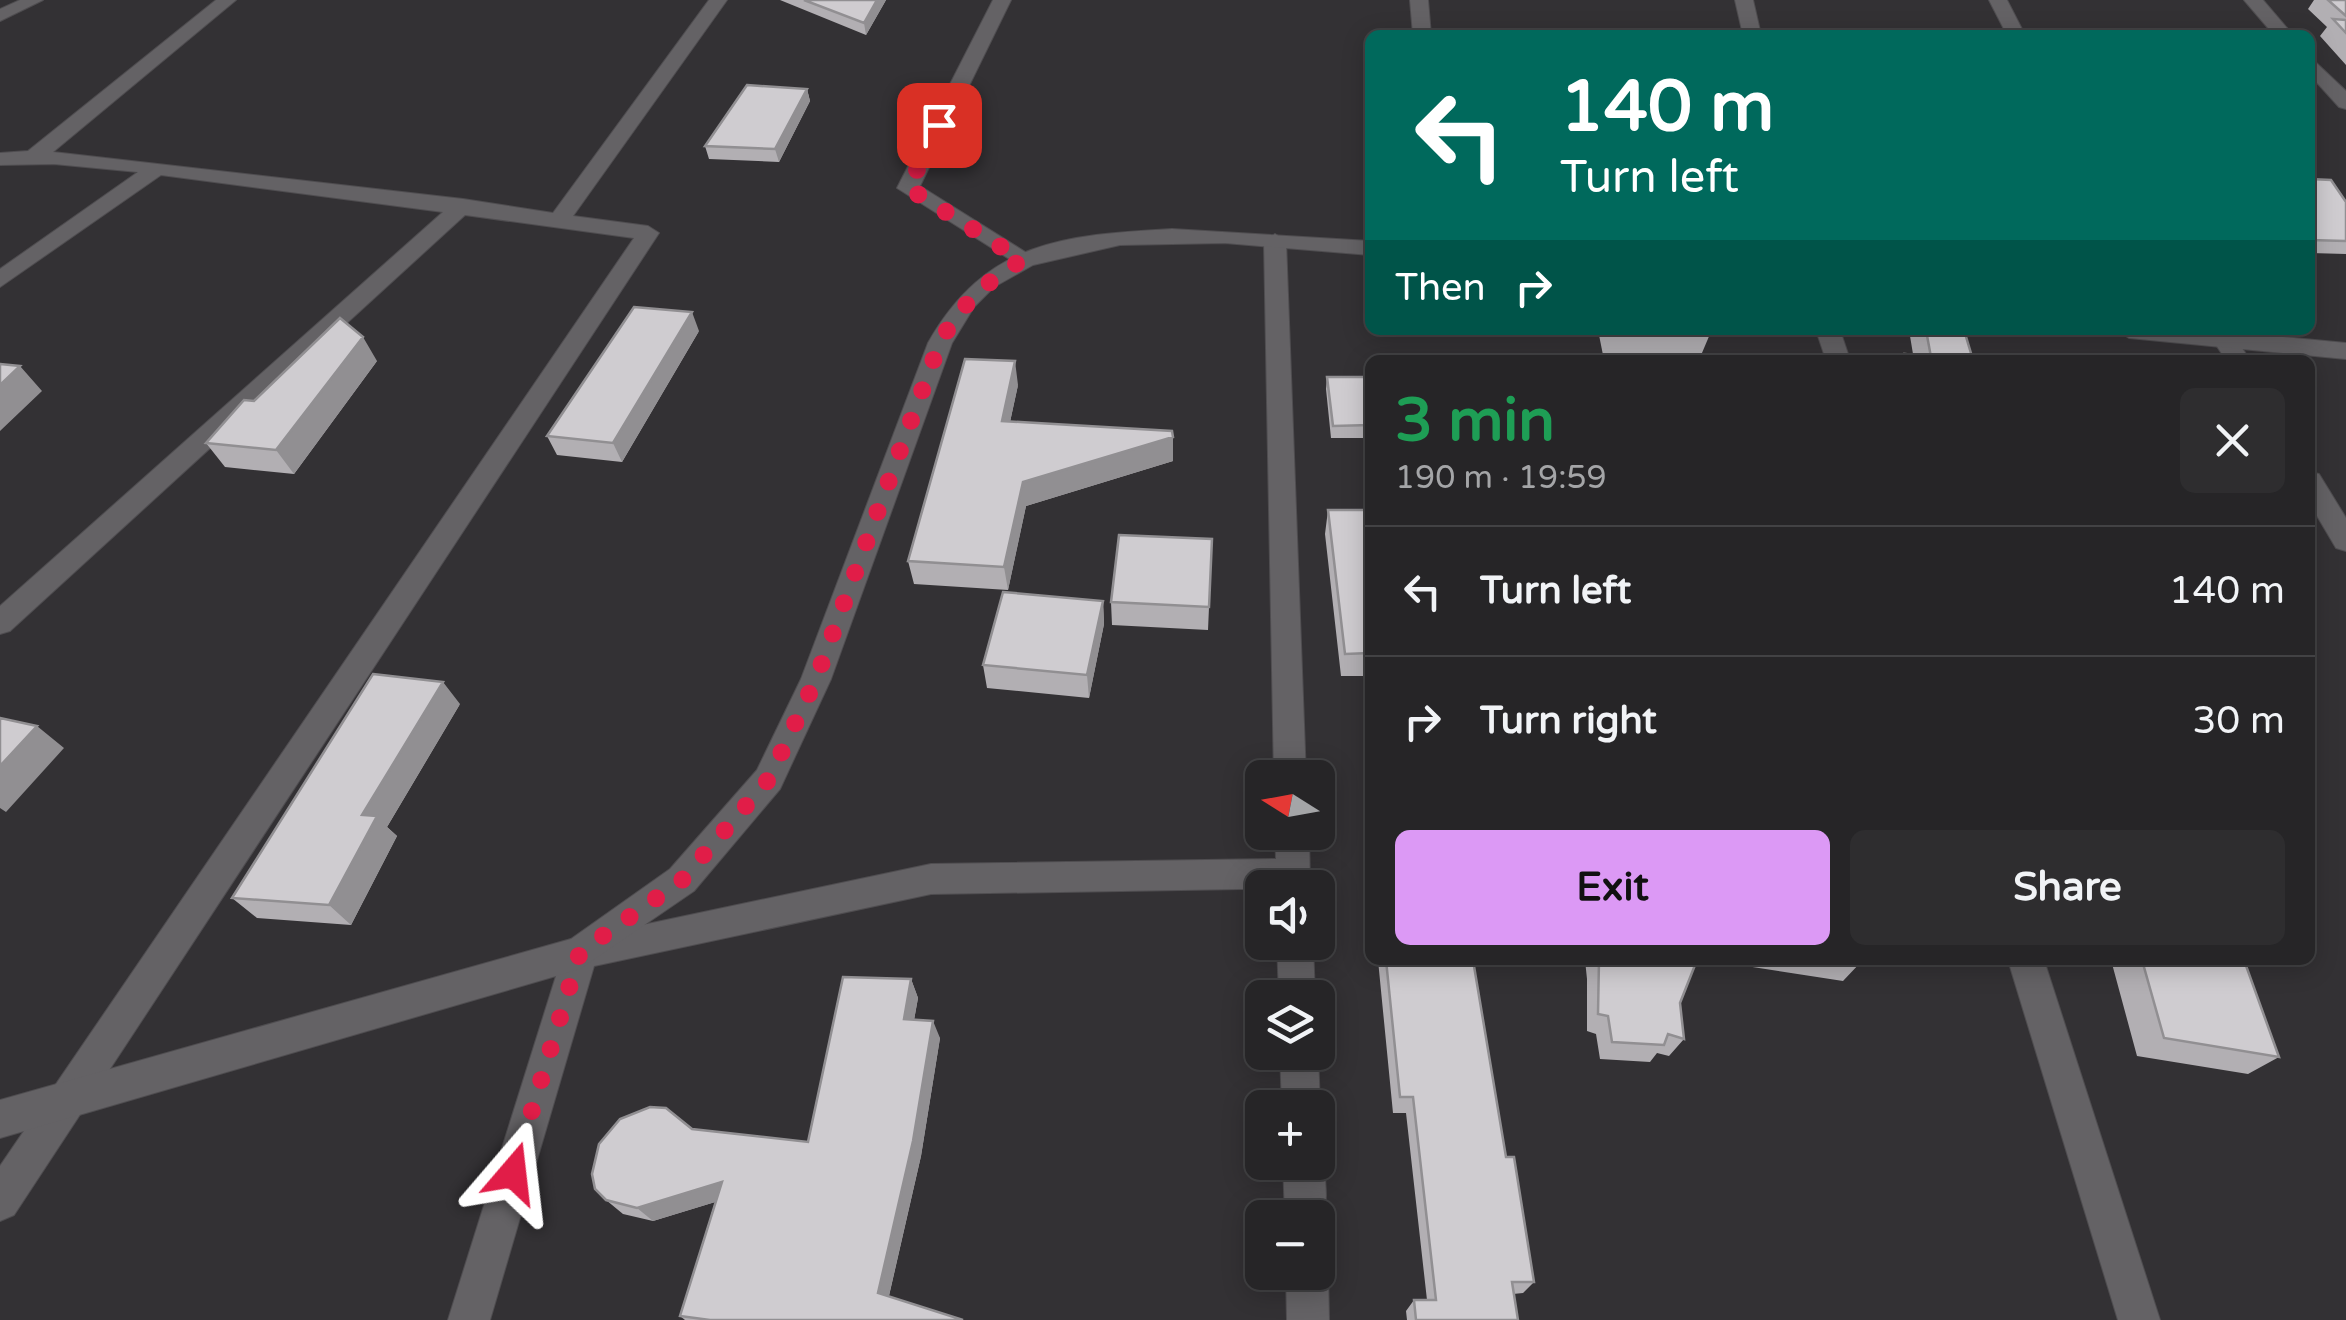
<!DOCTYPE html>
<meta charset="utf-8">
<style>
body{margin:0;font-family:"Varela Round",sans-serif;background:#2e2d2f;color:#f1f3f6;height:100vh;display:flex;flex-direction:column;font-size:38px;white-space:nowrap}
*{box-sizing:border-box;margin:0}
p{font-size:32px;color:#a4a5a7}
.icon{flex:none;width:55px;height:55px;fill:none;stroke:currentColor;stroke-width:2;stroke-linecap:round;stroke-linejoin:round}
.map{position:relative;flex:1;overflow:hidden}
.side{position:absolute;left:1365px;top:355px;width:950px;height:610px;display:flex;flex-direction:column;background:#262527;border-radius:15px;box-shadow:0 5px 25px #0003,0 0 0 2px #424244}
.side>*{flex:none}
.guide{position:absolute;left:1365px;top:30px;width:950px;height:305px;border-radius:15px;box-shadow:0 5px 25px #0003,0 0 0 2px #424244;background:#00695c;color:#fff;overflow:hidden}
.needle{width:65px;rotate:281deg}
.tools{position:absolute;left:1245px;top:760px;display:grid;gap:20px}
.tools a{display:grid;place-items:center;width:90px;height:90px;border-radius:15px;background:#262527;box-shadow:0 5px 25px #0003,0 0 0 2px #424244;font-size:50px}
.pin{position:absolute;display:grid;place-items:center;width:85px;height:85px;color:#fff;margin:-42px;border-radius:20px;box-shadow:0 5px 15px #0006}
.me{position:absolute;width:110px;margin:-55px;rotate:17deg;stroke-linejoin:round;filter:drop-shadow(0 0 8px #0008)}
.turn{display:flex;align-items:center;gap:35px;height:210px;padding:0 30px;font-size:45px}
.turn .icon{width:130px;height:130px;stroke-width:2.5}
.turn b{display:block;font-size:70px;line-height:85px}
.then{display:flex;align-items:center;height:95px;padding:0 30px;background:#0003;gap:20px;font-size:38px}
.round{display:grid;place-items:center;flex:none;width:105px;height:105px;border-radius:15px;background:#2e2d2f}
.headline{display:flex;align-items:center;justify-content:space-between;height:170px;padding:0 30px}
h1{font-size:60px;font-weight:700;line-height:75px;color:#1e9e55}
.primary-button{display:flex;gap:20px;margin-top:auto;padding:20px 30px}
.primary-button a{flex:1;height:115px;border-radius:15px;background:#dc99f5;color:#111;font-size:40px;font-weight:700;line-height:115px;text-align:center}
.primary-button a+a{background:#2e2d2f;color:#f1f3f6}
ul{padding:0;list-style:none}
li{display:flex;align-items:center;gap:30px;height:130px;padding:0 30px;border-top:2px solid #424244}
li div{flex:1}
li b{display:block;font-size:38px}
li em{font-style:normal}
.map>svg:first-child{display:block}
</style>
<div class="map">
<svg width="2346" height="1320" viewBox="0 0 2346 1320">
<rect width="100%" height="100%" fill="#333134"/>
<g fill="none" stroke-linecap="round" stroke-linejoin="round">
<defs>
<path id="minor" d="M 20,0 L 43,0 L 0,21 L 0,9 Z
M 216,0 L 236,0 L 53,152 L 463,199 L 553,213 L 709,0 L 727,0 L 573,216 L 648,226 L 659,233 L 14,1215 L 0,1221 L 0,1166 L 634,238 L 465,215 L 10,631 L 0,634 L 0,606 L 443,212 L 161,175 L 0,287 L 0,269 L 138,172 L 54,164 L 0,165 L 0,153 L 28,151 Z
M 993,0 L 1011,0 L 920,186 L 1030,255 L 1033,260 L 1022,267 L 897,188 Z
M 1410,0 L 1428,0 L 1431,35 L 1413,35 Z
M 1735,0 L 1753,0 L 1761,35 L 1743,35 Z
M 1989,0 L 2007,0 L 2025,35 L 2007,35 Z
M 2244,0 L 2263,0 L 2293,35 L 2274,35 Z
M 2310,57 L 2346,91 L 2346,109 L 2339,107 L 2310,75 Z
M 1275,234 L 1286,241 L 1306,778 L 1274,778 L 1264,241 Z
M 1816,330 L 1840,330 L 1850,360 L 1826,360 Z
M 2206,330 L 2230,330 L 2250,360 L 2226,360 Z
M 2310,472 L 2319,474 L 2346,518 L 2346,551 L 2336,548 L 2310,504 Z
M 1275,832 L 1309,832 L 1310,888 L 931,894 L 594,966 L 490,1320 L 448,1320 L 567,941 L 931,864 L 1276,859 Z
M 1277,942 L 1313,942 L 1315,998 L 1279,998 Z
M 2008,960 L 2044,960 L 2160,1320 L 2118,1320 Z
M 1280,1052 L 1318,1052 L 1320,1108 L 1318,1114 L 1318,1108 L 1282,1108 Z
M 1318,1150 C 1327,1172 1330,1212 1318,1233 L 1318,1218 L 1285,1218 L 1283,1162 L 1318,1162 Z
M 1318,1256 L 1328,1272 L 1329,1320 L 1287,1320 L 1286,1272 L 1318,1272 Z"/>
<path id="tertiary" d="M 1172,229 L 1370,241 L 1370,255 L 1225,243 L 1120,245 L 1033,265 L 994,287 L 974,307 L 952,343 L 831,679 L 780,789 L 694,891 L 580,969 L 0,1138 L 0,1100 L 571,939 L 670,869 L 757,770 L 801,679 L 928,343 C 986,241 1063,235 1172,229 Z
M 2117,330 L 2208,330 L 2346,343 L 2346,359 L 2129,338 Z"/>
</defs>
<use href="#minor" stroke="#4f4d50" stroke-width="2"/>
<use href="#tertiary" stroke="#4f4d50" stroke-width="2"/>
<use href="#minor" fill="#646265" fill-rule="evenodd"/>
<use href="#tertiary" fill="#646265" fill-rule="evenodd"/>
</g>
<path fill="#b2afb3" d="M 780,0 L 886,0 L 866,35 Z
M 2314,0 L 2346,0 L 2346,65 L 2320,36 L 2327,27 L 2308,9 Z
M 807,89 L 810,101 L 779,162 L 709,159 L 705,146 Z
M 2310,179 L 2346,202 L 2346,254 L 2310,253 Z
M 1598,330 L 1709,330 L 1710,334 L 1699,360 L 1604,360 Z
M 1909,330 L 1964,330 L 1973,360 L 1902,360 L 1905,354 L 1913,354 Z
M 699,331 L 622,462 L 557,455 L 547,436 Z
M 377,361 L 294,474 L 225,467 L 206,443 L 254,401 Z
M 1327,377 L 1370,377 L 1370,438 L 1331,438 L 1326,389 Z
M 1018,385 L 1010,422 L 1173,461 L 1026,506 L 1008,590 L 914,584 L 908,561 Z
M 1328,510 L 1370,510 L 1370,676 L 1341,676 L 1325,534 Z
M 1212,539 L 1208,630 L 1112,625 L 1111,602 Z
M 1103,601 L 1104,624 L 1089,698 L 987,688 L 983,665 Z
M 460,704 L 387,827 L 397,836 L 351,925 L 257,918 L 232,898 Z
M 1378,960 L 1473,960 L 1506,1157 L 1534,1282 L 1523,1293 L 1513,1294 L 1518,1320 L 1407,1320 L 1406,1311 L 1414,1300 L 1427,1300 L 1406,1113 L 1393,1113 Z
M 1585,960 L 1697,960 L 1680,1003 L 1684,1039 L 1669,1056 L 1657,1053 L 1650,1062 L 1600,1059 L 1596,1034 L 1587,1031 L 1587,979 Z
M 1744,960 L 1860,960 L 1861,962 L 1843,981 L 1746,966 Z
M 2111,960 L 2244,960 L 2279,1057 L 2248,1074 L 2137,1056 Z
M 911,979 L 918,998 L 914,1020 L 940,1038 L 921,1156 L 889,1296 L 963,1320 L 685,1320 L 680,1316 L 715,1202 L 653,1221 L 623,1214 L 606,1200 L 692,1129 L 808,1142 Z"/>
<path fill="#918f92" d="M 877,0 L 886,0 L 866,35 L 864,23 Z
M 807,89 L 810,101 L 779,162 L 775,149 Z
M 692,312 L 699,331 L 622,462 L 613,443 Z
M 363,337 L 377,361 L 294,474 L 276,450 Z
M 1015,361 L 1018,385 L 1005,445 L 1002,421 Z
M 20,366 L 42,391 L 0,431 L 0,385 Z
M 1173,437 L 1173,461 L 1026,506 L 1008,590 L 1004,567 L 1023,482 Z
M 1103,601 L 1104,624 L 1089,698 L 1087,675 Z
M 443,682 L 460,704 L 387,827 L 397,836 L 351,925 L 329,905 L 362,815 Z
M 37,726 L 64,748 L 6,812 L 0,808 L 0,766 Z
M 911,979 L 918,998 L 911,1037 L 904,1019 Z
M 933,1021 L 940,1038 L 921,1156 L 887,1304 L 878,1293 Z
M 722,1182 L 735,1196 L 653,1221 L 637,1208 Z"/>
<path fill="#cfccd0" stroke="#918f92" stroke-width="2.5" d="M 804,0 L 877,0 L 864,23 Z
M 2328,0 L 2346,0 L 2346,16 Z
M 2333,19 L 2346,20 L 2346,33 Z
M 747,85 L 807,89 L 775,149 L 705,146 Z
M 2310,179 L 2331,180 L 2346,202 L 2346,241 L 2310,240 Z
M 634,307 L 692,312 L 613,443 L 547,436 Z
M 340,318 L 363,337 L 276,450 L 206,443 L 244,400 L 254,401 Z
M 1619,330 L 1709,330 L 1710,334 Z
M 1926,330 L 1964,330 L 1973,360 L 1907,360 L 1905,354 L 1931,357 Z
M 965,359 L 1015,361 L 1002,421 L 1172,431 L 1173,437 L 1023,482 L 1004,567 L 908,561 Z
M 0,364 L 20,366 L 0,385 Z
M 1327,377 L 1370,377 L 1370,425 L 1333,426 Z
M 1328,510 L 1370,510 L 1370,653 L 1345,654 Z
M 1119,535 L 1212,539 L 1209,607 L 1111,602 Z
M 1003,592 L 1103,601 L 1087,675 L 983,665 Z
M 373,674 L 443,682 L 362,815 L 377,816 L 329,905 L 232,898 Z
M 0,718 L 37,726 L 0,766 Z
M 1386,960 L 1473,960 L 1506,1157 L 1514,1157 L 1534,1282 L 1512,1282 L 1518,1320 L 1416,1320 L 1414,1300 L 1436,1300 L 1413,1097 L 1400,1097 Z
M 1599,960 L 1697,960 L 1680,1003 L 1684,1039 L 1668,1034 L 1664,1045 L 1612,1042 L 1608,1016 L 1598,1014 Z
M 2142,960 L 2244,960 L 2279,1057 L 2164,1038 Z
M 843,977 L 911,979 L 904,1019 L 933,1021 L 913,1141 L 878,1293 L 963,1320 L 710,1320 L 680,1316 L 722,1182 L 637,1208 L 606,1200 L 595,1189 L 592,1174 L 599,1144 L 620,1119 L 650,1107 L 666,1108 L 692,1129 L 808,1142 Z"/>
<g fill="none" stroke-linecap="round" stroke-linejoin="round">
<path stroke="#e11d48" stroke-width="18" stroke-dasharray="0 32.4" d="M 513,1173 L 580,952 L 682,880 L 769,779 L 816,679 L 940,342 C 962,304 984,283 1022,260 L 908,188 L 939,125"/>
</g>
</svg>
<div class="tools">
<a><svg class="needle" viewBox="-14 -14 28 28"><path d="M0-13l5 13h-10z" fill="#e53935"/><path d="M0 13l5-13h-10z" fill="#a4a5a7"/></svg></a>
<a><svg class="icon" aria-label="sound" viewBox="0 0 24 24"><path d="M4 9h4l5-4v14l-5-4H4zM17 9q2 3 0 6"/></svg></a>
<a><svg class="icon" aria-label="layers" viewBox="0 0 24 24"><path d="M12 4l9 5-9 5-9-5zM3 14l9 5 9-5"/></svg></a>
<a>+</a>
<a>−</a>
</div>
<div class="pin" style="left:939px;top:125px;background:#d93025"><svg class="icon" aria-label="arrive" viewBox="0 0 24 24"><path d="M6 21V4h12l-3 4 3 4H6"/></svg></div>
<svg class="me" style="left:513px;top:1173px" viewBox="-20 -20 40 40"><path d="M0-17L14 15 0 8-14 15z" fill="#e11d48" stroke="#fff" stroke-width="4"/></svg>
<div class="guide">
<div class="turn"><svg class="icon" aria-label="left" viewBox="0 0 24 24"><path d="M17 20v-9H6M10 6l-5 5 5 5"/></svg><div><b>140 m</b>Turn left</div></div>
<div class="then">Then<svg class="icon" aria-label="right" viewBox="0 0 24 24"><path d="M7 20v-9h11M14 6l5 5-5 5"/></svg></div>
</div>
<section class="side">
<div class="headline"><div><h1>3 min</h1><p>190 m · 19:59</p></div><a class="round"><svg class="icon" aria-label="close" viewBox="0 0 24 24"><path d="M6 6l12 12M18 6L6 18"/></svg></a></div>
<ul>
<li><svg class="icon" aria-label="left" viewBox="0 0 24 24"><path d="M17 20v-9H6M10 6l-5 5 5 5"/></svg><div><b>Turn left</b></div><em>140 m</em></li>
<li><svg class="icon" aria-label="right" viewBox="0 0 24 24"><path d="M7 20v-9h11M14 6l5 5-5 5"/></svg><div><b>Turn right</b></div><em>30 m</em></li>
</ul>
<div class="primary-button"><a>Exit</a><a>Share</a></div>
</section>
</div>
